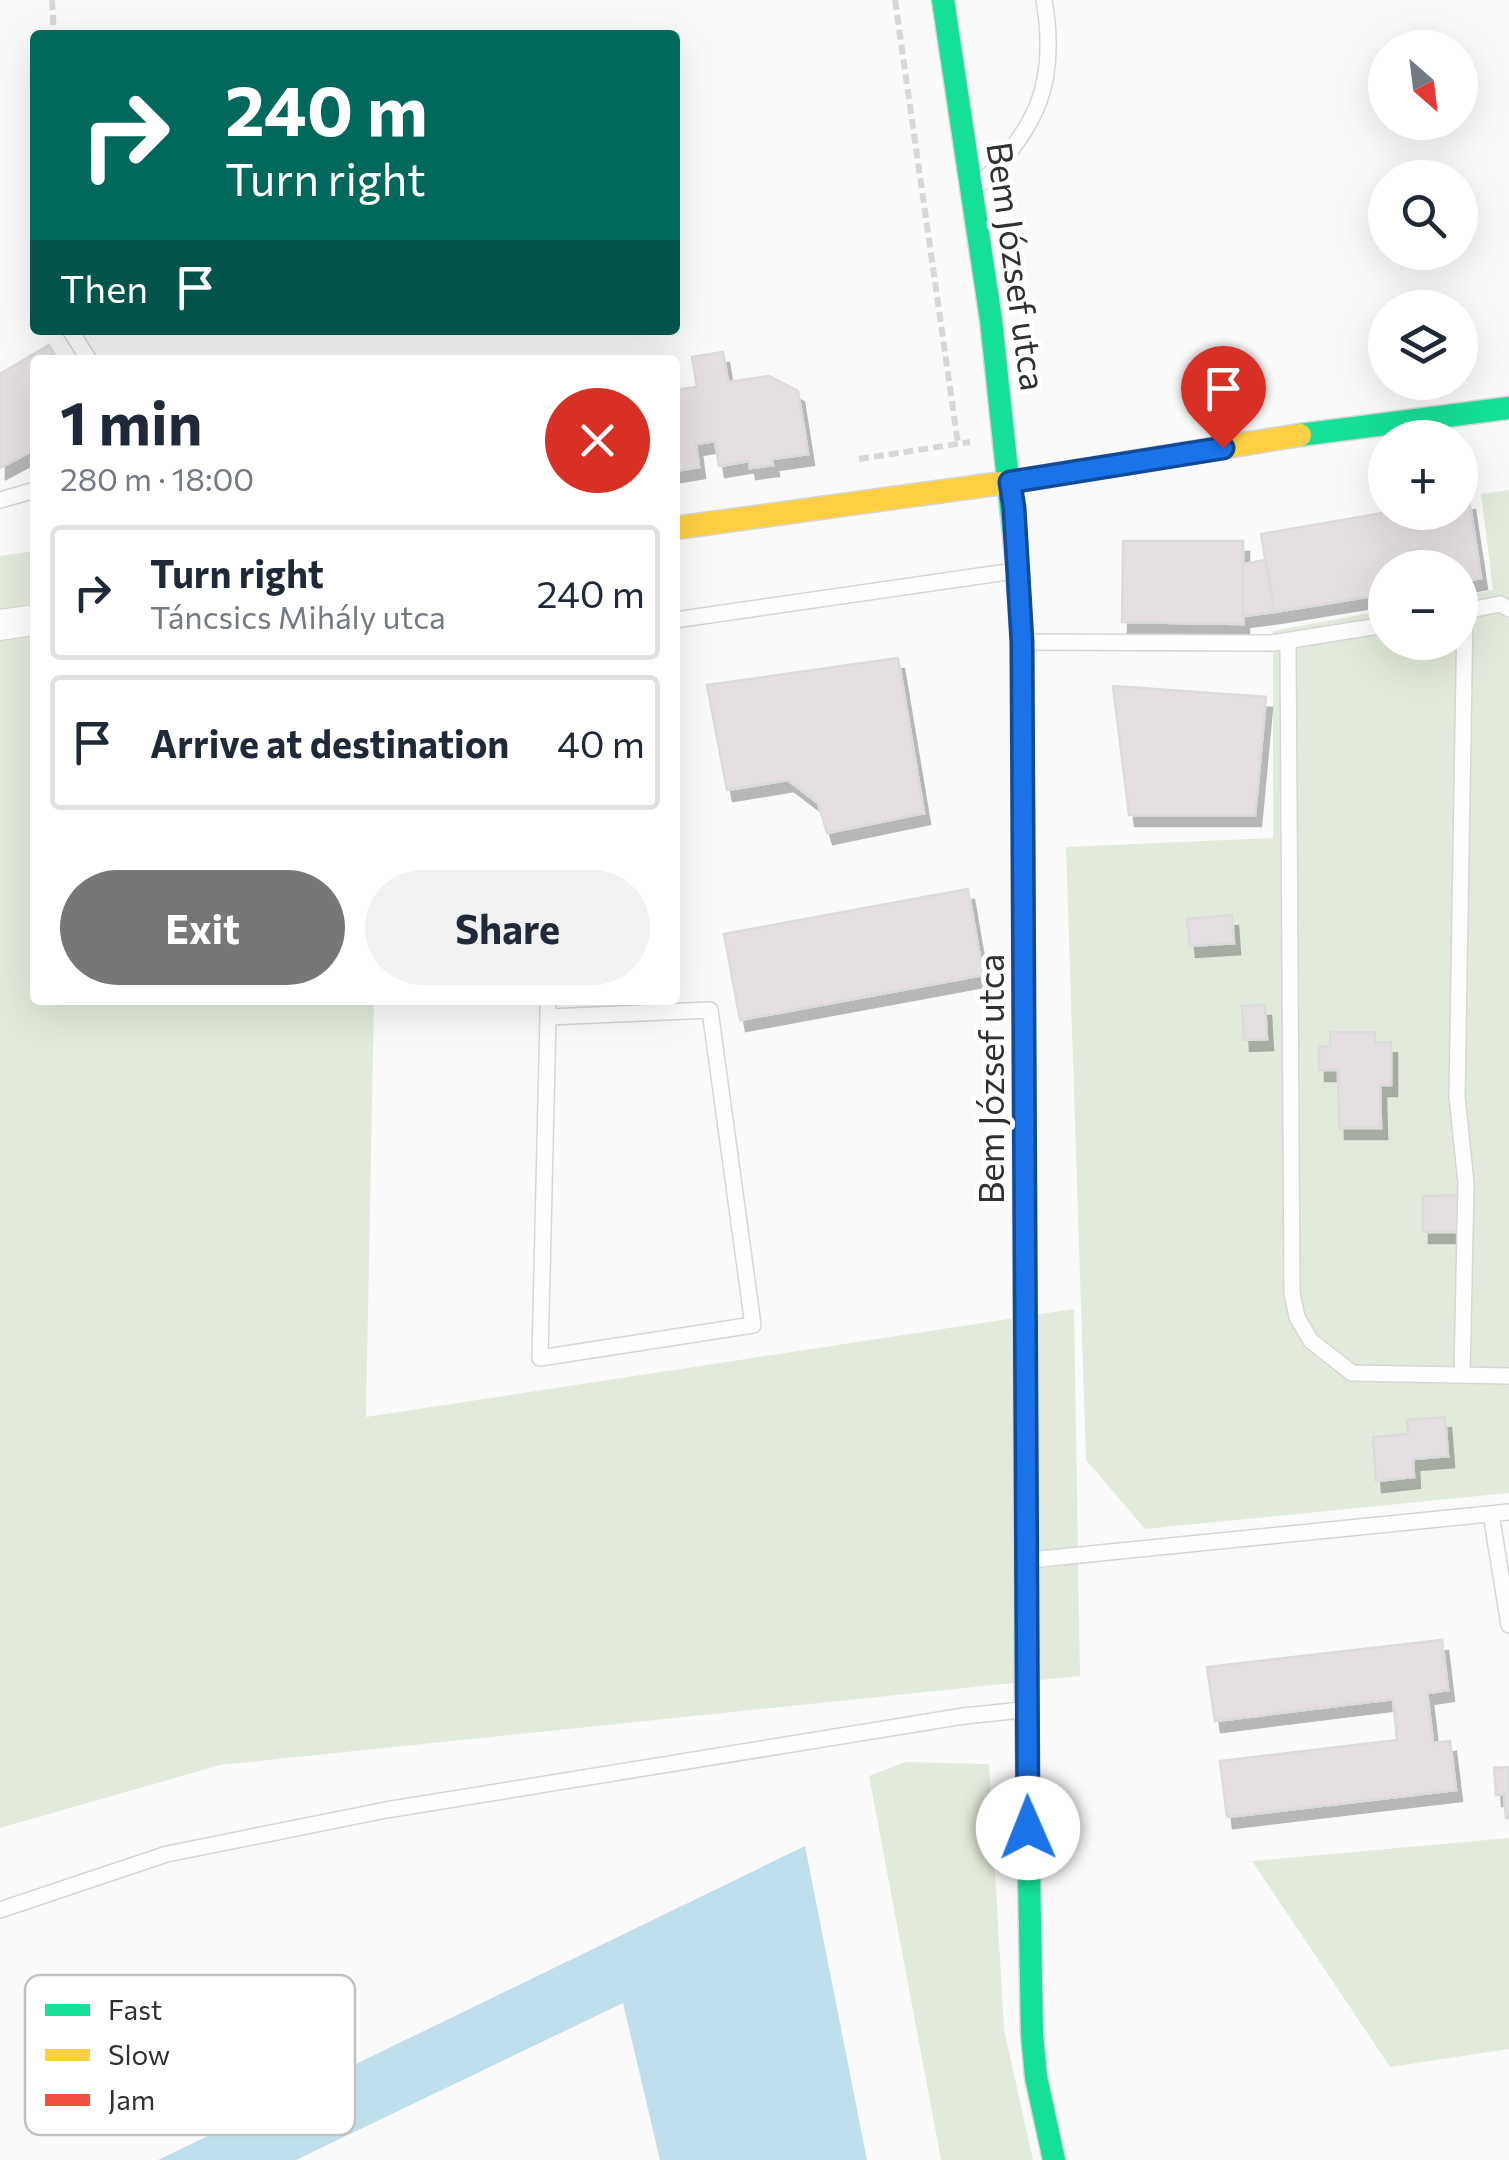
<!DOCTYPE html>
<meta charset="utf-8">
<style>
body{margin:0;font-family:Commissioner,sans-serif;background:#f2f2f3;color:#1f2937;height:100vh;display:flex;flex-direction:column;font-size:38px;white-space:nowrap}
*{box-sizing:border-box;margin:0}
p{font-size:32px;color:#747a83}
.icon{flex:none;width:55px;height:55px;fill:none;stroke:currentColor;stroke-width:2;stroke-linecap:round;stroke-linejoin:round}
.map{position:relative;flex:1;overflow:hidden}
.side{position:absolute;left:30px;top:355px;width:650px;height:650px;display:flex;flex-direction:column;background:#fff;border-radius:10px;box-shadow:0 10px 40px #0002}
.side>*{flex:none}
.guide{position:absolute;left:30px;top:30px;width:650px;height:305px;border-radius:10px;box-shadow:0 10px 40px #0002;background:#00695c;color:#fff;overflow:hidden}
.needle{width:65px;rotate:152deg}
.buttons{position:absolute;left:1368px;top:30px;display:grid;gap:20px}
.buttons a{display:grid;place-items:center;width:110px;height:110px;border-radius:50%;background:#fff;box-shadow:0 10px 40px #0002;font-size:50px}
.pin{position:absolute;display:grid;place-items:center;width:85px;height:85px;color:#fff;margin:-102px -42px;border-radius:50% 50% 50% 0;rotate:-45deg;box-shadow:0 0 10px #0007}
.pin .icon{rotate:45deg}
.me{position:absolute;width:110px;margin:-55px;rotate:359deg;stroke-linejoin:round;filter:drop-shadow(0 0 8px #0008)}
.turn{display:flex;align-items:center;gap:35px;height:210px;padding:0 30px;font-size:45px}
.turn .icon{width:130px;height:130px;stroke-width:2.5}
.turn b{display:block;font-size:70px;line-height:85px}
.then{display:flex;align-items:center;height:95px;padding:0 30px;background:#0003;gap:20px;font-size:38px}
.round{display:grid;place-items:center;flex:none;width:105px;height:105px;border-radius:52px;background:#f2f2f3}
.head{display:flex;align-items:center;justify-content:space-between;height:170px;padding:0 30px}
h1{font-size:60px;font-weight:700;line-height:75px}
.primary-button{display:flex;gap:20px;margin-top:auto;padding:20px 30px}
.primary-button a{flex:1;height:115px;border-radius:60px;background:#777778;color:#fff;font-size:40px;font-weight:700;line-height:115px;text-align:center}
.primary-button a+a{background:#f2f2f3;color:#1f2937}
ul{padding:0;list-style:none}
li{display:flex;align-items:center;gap:30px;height:135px;margin:0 20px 15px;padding:0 10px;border:5px solid #e0e1e3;border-radius:10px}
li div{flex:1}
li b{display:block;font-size:38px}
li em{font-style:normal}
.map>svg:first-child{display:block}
</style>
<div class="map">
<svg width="1509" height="2160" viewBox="0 0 1509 2160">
<defs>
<filter id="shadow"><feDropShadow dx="6" dy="11" stdDeviation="0" flood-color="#0004"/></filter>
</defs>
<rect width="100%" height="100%" fill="#fafafb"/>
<path fill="#e2ebdb" d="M 1509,490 L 1509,1493 L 1145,1529 L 1086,1460 L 1066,847 L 1273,838 L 1273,631 L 1385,610 L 1385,642 L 1460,642 L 1460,596 L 1493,590 L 1481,494 Z
M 35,551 L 35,1000 L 374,1000 L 366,1417 L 1074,1309 L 1080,1676 L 220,1765 L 0,1828 L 0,556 Z
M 906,1762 L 989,1764 L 1004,2029 L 1033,2160 L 941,2160 L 869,1776 Z
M 1509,1838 L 1509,2049 L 1390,2067 L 1252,1861 Z"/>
<path fill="#c0dfed" d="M 805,1846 L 867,2160 L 660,2160 L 623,2003 L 296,2160 L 158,2160 Z"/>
<path fill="#e5dfe3" stroke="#dcdbdc" stroke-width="2.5" filter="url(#shadow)" d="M 49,345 L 58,360 L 35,360 L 35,456 L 32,451 L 0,468 L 0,374 Z
M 723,352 L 728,382 L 769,376 L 798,391 L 808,454 L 772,459 L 773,465 L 750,468 L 749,461 L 719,466 L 715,441 L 696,444 L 699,467 L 675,471 L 675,390 L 697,387 L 692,357 Z
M 1469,499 L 1481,578 L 1460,582 L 1460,568 L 1385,568 L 1385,594 L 1274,612 L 1261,534 L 1388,512 L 1460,512 L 1460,501 Z
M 1123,541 L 1243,541 L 1243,624 L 1122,622 Z
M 1266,560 L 1274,612 L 1243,616 L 1243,564 Z
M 898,658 L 924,813 L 827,833 L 818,803 L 788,780 L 727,790 L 707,685 Z
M 1113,686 L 1266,697 L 1255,815 L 1129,815 Z
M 968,889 L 983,975 L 740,1020 L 724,934 Z
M 1232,915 L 1234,943 L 1190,946 L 1187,919 Z
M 1265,1005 L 1267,1039 L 1244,1040 L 1242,1006 Z
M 1330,1032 L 1375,1032 L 1375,1043 L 1391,1042 L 1391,1085 L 1380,1085 L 1381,1128 L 1339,1128 L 1338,1070 L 1319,1070 L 1319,1047 L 1330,1046 Z
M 1461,1195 L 1462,1232 L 1423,1232 L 1423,1196 Z
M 1445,1417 L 1448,1456 L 1413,1459 L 1414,1477 L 1376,1481 L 1373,1437 L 1408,1434 L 1407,1420 Z
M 1442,1640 L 1448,1690 L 1427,1693 L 1433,1743 L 1450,1741 L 1456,1790 L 1227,1817 L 1220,1761 L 1397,1740 L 1393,1699 L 1215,1721 L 1207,1667 Z
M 1509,1767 L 1509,1818 L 1506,1818 L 1504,1794 L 1496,1795 L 1494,1768 Z"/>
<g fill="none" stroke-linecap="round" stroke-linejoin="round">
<defs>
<path id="lane" d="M 980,184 C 1038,127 1058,82 1044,0
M 70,330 L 89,360
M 0,500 L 35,490
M 1460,612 L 1500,604 L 1509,609
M 675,620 L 1014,571
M 1288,641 L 1292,1293 L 1297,1317 L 1311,1341 L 1352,1373 L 1509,1376
M 1026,642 L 1272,643 L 1385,625
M 548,1017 L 710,1010 L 753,1325 L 540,1358 L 548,1017 L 548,1000
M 1462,1375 L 1466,1183 L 1457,1096 L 1465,611
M 1491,1514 L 1509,1625
M 1030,1560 L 1509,1512
M 0,1910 L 167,1854 L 386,1810 L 964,1716 L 1022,1710"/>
<path id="street" d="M 0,625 L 35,620"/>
<path id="fast" d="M 943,0 L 991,320 L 1016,555
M 1300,435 L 1509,408
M 1025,1410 L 1026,1709 L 1032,2034 L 1036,2077 L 1054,2160"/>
<path id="slow" d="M 675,528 L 1010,482 L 1300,435"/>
<path id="jam" d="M 1016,555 L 1022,642 L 1025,1410"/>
</defs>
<use href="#lane" stroke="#d6d6d7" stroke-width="18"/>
<use href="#street" stroke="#d6d6d7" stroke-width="32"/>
<use href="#fast" stroke="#d6d6d7" stroke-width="25"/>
<use href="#slow" stroke="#d6d6d7" stroke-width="25"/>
<use href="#jam" stroke="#d6d6d7" stroke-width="25"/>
<path stroke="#d7d7d8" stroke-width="6" stroke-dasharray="10 5" stroke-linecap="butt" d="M 52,0 L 54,35
M 895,0 L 958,444
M 859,459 L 970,442"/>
<use href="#lane" stroke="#fefefe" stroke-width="15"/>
<use href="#street" stroke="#fefefe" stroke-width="30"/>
<use href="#fast" stroke="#16e098" stroke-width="22"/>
<use href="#slow" stroke="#ffcf43" stroke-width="22"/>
<use href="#jam" stroke="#f24e42" stroke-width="22"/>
</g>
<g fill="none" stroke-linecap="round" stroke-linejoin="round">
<defs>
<path id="route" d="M 1028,1828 L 1022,642 L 1014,508 L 1010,482 L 1223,448"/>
</defs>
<use href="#route" stroke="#114b97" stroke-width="25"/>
<use href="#route" stroke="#1a73e8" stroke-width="18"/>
</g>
<g text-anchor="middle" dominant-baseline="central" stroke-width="10" stroke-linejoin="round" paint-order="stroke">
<g font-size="35" fill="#313131" stroke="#fff">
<text transform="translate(1018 266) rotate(82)">Bem József utca</text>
<text transform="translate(989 1079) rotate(-90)">Bem József utca</text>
</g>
</g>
<rect x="25" y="1975" width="330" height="160" rx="15" fill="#fff" stroke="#c1c1c1" stroke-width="2.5"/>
<rect x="45" y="2004" width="45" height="12" fill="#16e098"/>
<rect x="45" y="2049" width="45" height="12" fill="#ffcf43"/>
<rect x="45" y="2094" width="45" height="12" fill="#f24e42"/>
<g font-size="28" fill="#313131">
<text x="108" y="2020">Fast</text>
<text x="108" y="2065">Slow</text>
<text x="108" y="2110">Jam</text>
</g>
</svg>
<div class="buttons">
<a><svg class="needle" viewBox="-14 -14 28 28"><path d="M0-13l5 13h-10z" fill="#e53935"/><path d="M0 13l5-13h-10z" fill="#747a83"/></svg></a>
<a><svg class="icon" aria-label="search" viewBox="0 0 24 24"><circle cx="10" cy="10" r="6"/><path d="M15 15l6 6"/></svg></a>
<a><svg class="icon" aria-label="layers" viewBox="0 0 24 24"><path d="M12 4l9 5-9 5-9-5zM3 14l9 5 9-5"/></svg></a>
<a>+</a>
<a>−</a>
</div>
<div class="pin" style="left:1223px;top:448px;background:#d93025"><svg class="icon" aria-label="arrive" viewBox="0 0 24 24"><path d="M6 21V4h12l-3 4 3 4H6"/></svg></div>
<svg class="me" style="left:1028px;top:1828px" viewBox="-20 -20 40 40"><circle r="19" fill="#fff"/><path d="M0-13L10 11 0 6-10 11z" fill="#1a73e8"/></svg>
<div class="guide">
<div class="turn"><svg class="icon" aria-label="right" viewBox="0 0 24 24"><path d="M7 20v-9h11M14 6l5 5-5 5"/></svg><div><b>240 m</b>Turn right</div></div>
<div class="then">Then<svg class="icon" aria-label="arrive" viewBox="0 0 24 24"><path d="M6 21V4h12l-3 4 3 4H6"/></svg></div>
</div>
<section class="side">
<div class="head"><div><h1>1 min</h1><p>280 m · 18:00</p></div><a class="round" style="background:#d93025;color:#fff"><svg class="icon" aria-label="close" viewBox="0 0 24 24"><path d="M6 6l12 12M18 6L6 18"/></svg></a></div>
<ul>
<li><svg class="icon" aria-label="right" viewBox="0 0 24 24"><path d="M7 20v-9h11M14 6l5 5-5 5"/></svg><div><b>Turn right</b><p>Táncsics Mihály utca</p></div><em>240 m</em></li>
<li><svg class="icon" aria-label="arrive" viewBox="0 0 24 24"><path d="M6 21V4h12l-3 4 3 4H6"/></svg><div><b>Arrive at destination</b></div><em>40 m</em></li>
</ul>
<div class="primary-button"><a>Exit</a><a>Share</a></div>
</section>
</div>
